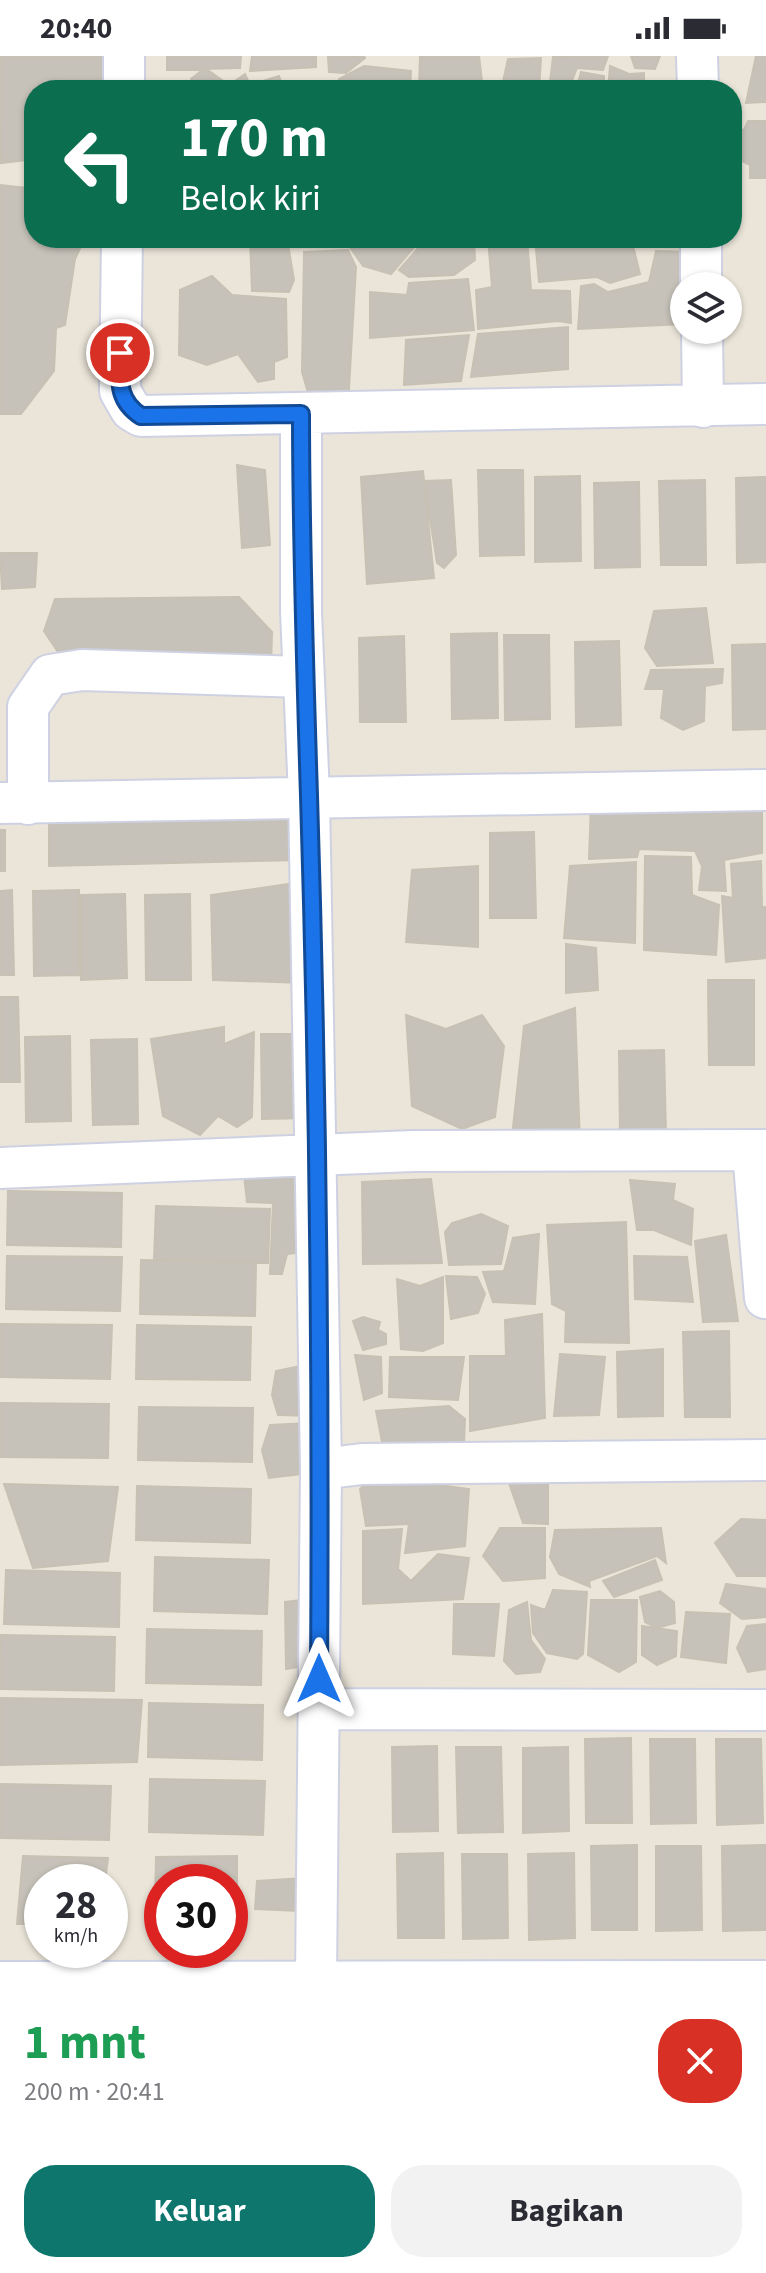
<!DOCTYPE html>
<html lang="id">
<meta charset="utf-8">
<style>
body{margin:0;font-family:"Source Sans 3",sans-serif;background:#f2f2f3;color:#2b2b33;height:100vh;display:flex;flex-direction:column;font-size:30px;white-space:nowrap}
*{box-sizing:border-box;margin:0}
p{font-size:26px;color:#7c7c81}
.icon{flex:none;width:44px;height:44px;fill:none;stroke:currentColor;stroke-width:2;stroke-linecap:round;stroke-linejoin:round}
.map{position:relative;height:1937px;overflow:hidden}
.panel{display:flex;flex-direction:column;background:#fff;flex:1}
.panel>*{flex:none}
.top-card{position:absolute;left:24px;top:24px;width:718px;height:168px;border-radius:32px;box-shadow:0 2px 6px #0004;background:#0b6e4f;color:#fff;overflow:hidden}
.fabs{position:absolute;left:670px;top:216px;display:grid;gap:16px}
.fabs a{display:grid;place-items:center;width:72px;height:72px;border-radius:50%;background:#fff;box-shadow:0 2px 6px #0004;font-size:40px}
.speed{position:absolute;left:24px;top:1808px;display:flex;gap:16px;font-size:40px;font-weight:700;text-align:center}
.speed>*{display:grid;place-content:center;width:104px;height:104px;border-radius:50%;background:#fff;box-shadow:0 2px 6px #0004;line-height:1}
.speed small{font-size:20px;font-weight:400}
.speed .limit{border:12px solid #d22;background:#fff;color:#111}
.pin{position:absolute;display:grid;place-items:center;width:68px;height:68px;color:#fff;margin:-34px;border:4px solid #fff;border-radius:50%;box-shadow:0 2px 8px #0007}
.me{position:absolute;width:88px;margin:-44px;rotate:0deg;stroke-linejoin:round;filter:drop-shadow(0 0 6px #0008)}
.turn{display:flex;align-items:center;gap:28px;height:168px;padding:0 24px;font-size:36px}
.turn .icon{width:104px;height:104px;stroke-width:2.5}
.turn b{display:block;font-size:56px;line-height:68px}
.round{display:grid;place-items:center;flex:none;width:84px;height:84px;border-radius:32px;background:#f2f2f3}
.head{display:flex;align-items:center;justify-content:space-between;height:136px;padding:0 24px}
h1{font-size:48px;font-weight:700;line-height:60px;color:#1e9e55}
.button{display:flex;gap:16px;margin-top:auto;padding:16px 24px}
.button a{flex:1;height:92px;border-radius:32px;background:#0f766e;color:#fff;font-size:32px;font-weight:700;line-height:92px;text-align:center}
.button a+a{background:#f2f2f3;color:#2b2b33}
.status{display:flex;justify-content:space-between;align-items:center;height:56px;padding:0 40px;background:#fff;direction:ltr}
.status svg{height:22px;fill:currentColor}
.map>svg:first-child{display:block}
</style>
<div class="status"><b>20:40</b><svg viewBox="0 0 49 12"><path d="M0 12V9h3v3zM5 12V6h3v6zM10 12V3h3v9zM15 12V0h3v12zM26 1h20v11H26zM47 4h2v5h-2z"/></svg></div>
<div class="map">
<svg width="766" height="1937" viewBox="0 0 766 1937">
<rect width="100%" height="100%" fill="#ebe5d9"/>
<path fill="#c6c2b9" stroke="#c6c1b3" stroke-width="2" d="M 0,0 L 109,0 L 108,34 L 34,34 L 34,103 L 1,107 Z
M 167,0 L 241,0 L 240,12 L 167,14 Z
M 252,0 L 316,0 L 316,11 L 250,15 Z
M 328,0 L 364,0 L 365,2 L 346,17 L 329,16 Z
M 479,0 L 483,34 L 419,34 L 420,0 Z
M 608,0 L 603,14 L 577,12 L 571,27 L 549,34 L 553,1 Z
M 631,0 L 660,0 L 655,13 L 635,12 Z
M 756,0 L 766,0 L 766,46 L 746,47 Z
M 541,2 L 539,33 L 508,34 L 502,30 L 508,3 Z
M 364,10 L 411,15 L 410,34 L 340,34 L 339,23 Z
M 610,10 L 629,18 L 644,17 L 644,34 L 608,34 Z
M 205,12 L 229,29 L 245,18 L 250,29 L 279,20 L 284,34 L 197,34 L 191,23 Z
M 581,16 L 604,20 L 604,34 L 568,34 L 577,31 Z
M 651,25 L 695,27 L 696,34 L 652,34 Z
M 748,65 L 766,65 L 766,122 L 750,122 L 750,109 L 733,100 L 734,72 L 744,74 Z
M 26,107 L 34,107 L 34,182 L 85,182 L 75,203 L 65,269 L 56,272 L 54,315 L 21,358 L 0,358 L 0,129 L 28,132 Z
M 250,182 L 287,182 L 294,224 L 289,236 L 252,235 Z
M 351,182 L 417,182 L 416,189 L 391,218 L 363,210 L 349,190 Z
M 474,182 L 475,204 L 454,219 L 409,221 L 399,214 L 427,182 Z
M 488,182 L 527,182 L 531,234 L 570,235 L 571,267 L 558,265 L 478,273 L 476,234 L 492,231 Z
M 535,182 L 631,182 L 640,218 L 610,227 L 597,221 L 539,226 Z
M 348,194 L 356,211 L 348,350 L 312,350 L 302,316 L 304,196 Z
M 656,195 L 696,196 L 684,230 L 684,268 L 578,273 L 581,230 L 594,228 L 608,236 L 649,226 Z
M 212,220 L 232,239 L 286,243 L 287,301 L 274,306 L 274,323 L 258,326 L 238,298 L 207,309 L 179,299 L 180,234 Z
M 468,223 L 474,274 L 370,282 L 370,236 L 407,239 L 409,227 Z
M 568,271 L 568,313 L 471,321 L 478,278 Z
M 469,279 L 461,325 L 404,329 L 406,284 Z
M 237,409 L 265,414 L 270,489 L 242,492 Z
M 478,414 L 523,414 L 524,499 L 480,500 Z
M 423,415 L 434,522 L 367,528 L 361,421 Z
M 580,420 L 581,505 L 535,506 L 535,421 Z
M 766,421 L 766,506 L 737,507 L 736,422 Z
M 451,424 L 456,499 L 444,512 L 437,507 L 424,425 Z
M 705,424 L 706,509 L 661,509 L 659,425 Z
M 639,426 L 640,511 L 595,512 L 594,427 Z
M 0,497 L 37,497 L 35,531 L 2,533 Z
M 239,541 L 272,576 L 271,611 L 64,605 L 44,575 L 55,543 Z
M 706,552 L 713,607 L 657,610 L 645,592 L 654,555 Z
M 497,577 L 498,662 L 452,663 L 451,578 Z
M 504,579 L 549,579 L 550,663 L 505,664 Z
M 404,580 L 406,666 L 360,666 L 359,582 Z
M 619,585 L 621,669 L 576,671 L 575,586 Z
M 766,588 L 766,673 L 733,674 L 732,589 Z
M 723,613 L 722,627 L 705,630 L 704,665 L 683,674 L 661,662 L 664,633 L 645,633 L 651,614 Z
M 762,743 L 762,797 L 724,804 L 726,835 L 699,834 L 702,810 L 695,795 L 639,793 L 637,801 L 589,803 L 591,746 Z
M 295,755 L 301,804 L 49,810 L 49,765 Z
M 0,774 L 5,774 L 5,815 L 0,815 Z
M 534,776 L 536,862 L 490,862 L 490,777 Z
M 645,800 L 691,801 L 692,839 L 719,849 L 716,899 L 644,894 Z
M 761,805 L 762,851 L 766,851 L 766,902 L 726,906 L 722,840 L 733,842 L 731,808 Z
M 636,806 L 635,887 L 564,882 L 570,810 Z
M 478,810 L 478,891 L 406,886 L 412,814 Z
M 303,826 L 303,927 L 213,924 L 211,839 Z
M 12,834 L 14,919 L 0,919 L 0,835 Z
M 79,834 L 79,919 L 34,920 L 33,835 Z
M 125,838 L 127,922 L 81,924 L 81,839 Z
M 190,838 L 191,924 L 146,924 L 145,839 Z
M 566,888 L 596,892 L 598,934 L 566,937 Z
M 708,924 L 754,924 L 754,1009 L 709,1009 Z
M 0,941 L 18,941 L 20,1026 L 0,1026 Z
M 575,952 L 580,1088 L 511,1090 L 524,970 Z
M 406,959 L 446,973 L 482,959 L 504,990 L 495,1061 L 462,1073 L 412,1050 Z
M 224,971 L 224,988 L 254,976 L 252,1061 L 237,1071 L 218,1060 L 200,1079 L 163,1060 L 151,983 Z
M 261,978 L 306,978 L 308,1062 L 262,1063 Z
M 70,980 L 71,1065 L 26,1066 L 25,981 Z
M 137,983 L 138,1068 L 93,1069 L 91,984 Z
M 664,994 L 666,1079 L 620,1080 L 619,995 Z
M 244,1119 L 304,1121 L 304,1196 L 287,1198 L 282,1218 L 270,1218 L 273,1147 L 247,1146 Z
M 431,1123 L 442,1207 L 363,1208 L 362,1126 Z
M 630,1124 L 675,1128 L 673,1144 L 693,1153 L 691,1189 L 654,1174 L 637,1174 Z
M 8,1135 L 122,1137 L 121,1191 L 7,1189 Z
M 156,1150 L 270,1153 L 268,1207 L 154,1204 Z
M 481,1158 L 508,1170 L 501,1208 L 449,1209 L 445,1176 L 452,1167 Z
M 626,1166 L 629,1287 L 565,1286 L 566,1255 L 552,1248 L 547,1169 Z
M 539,1178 L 535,1248 L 493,1246 L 483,1216 L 504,1215 L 513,1182 Z
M 726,1179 L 738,1265 L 703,1266 L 695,1185 Z
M 7,1200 L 122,1201 L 120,1255 L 6,1253 Z
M 634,1200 L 687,1201 L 693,1246 L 635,1243 Z
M 141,1204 L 256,1207 L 255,1260 L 140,1258 Z
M 446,1220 L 477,1221 L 485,1238 L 478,1257 L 451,1263 Z
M 443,1221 L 443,1287 L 423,1295 L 401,1293 L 397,1223 L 420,1230 Z
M 542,1258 L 545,1362 L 470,1375 L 470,1300 L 506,1300 L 505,1264 Z
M 363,1261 L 380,1266 L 378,1274 L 386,1278 L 386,1288 L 363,1294 L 353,1265 Z
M 0,1268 L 112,1269 L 110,1323 L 0,1321 Z
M 137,1269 L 251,1271 L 250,1324 L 136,1323 Z
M 729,1275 L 730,1361 L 685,1361 L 683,1276 Z
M 663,1293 L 663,1360 L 618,1361 L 617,1296 Z
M 560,1298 L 605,1301 L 599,1359 L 554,1360 Z
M 355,1299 L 381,1301 L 382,1337 L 364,1344 Z
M 390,1301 L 464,1301 L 458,1344 L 389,1341 Z
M 310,1308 L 313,1360 L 278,1359 L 272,1339 L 276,1315 Z
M 0,1347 L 109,1348 L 108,1402 L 0,1401 Z
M 449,1350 L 465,1363 L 464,1388 L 383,1391 L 376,1355 Z
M 139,1351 L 253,1352 L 252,1406 L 138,1404 Z
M 308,1367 L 309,1417 L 269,1422 L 262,1394 L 270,1369 Z
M 373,1420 L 469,1433 L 465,1490 L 405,1497 L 409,1468 L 366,1470 L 360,1433 Z
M 509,1427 L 548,1429 L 548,1468 L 523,1467 Z
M 4,1428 L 118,1431 L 108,1505 L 33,1512 Z
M 137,1430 L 251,1433 L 250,1487 L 136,1484 Z
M 741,1463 L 766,1464 L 766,1520 L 737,1520 L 715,1487 Z
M 500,1472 L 545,1472 L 545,1522 L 503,1525 L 483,1500 Z
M 661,1472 L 666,1507 L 657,1500 L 589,1525 L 590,1531 L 559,1518 L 550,1501 L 555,1474 Z
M 402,1473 L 398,1513 L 411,1525 L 438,1498 L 469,1502 L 463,1543 L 363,1548 L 363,1475 Z
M 155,1501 L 269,1504 L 267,1558 L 154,1555 Z
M 655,1504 L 662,1524 L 614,1541 L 603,1525 Z
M 6,1514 L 120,1517 L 119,1571 L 4,1568 Z
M 726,1528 L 766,1533 L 766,1561 L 742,1563 L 720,1547 Z
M 553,1534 L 587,1536 L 583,1598 L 577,1603 L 547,1597 L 533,1577 L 531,1549 L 545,1554 Z
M 660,1535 L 674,1546 L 675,1567 L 657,1572 L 645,1566 L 640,1541 Z
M 312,1543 L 305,1610 L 286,1613 L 285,1546 Z
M 591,1544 L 637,1544 L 636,1606 L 619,1616 L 588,1599 Z
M 527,1546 L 531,1584 L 545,1603 L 540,1616 L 516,1618 L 504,1605 L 509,1554 Z
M 454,1548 L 499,1548 L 494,1600 L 453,1598 Z
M 686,1556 L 730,1558 L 726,1607 L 681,1601 Z
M 766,1568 L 766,1613 L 748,1616 L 737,1592 L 747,1570 Z
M 642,1570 L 677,1575 L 676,1600 L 657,1609 L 642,1599 Z
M 147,1573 L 262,1575 L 261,1629 L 146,1627 Z
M 1,1579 L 115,1581 L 114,1635 L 0,1633 Z
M 0,1642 L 142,1644 L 137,1706 L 0,1709 Z
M 149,1647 L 263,1649 L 262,1704 L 148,1701 Z
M 631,1682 L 632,1767 L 586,1767 L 585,1683 Z
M 650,1683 L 695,1683 L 696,1767 L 651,1768 Z
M 716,1683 L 761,1683 L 763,1767 L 717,1769 Z
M 437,1690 L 438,1775 L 393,1776 L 392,1691 Z
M 456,1691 L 501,1691 L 503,1776 L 458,1777 Z
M 568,1691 L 569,1775 L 523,1777 L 523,1692 Z
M 150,1723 L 265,1725 L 263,1779 L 149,1776 Z
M 0,1728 L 111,1730 L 109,1784 L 0,1782 Z
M 637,1789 L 637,1874 L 592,1874 L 591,1790 Z
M 766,1789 L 766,1874 L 723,1875 L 722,1790 Z
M 656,1790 L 701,1790 L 702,1874 L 656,1875 Z
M 443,1797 L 444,1882 L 398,1882 L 397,1798 Z
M 574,1797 L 575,1882 L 529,1884 L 528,1798 Z
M 462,1798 L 507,1798 L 508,1882 L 463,1883 Z
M 23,1800 L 108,1802 L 105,1826 L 42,1826 L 42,1868 L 17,1868 Z
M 237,1800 L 237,1887 L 230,1887 L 230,1826 L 162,1826 L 162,1887 L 154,1887 L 156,1801 Z
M 305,1822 L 300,1855 L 255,1853 L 257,1825 Z"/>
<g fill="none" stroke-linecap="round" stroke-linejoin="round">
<defs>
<path id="street" d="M 697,0 L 698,34
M 124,34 L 124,0
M 122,182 L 120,335 L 131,354 L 141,360 L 766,348
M 701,182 L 701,230
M 702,274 L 703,351
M 301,358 L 301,556 L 309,739 L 321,1413 L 316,1924
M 0,747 L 766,734
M 28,748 L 28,651 L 50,619 L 82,614 L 304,621
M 753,1095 L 765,1242
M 0,1112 L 413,1095 L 766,1094
M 321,1413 L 362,1408 L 766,1404
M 319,1653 L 766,1654
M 0,1926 L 766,1925"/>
</defs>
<use href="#street" stroke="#ced1e2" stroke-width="44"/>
<use href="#street" stroke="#fff" stroke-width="40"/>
</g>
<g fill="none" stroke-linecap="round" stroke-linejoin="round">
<defs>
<path id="route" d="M 120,297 C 120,323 116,344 141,360 L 301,358 C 301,486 305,612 309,740 C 318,1034 321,1329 319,1623"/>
</defs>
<use href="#route" stroke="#114b97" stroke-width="20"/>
<use href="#route" stroke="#1a73e8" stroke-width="14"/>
</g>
</svg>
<div class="fabs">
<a><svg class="icon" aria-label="layers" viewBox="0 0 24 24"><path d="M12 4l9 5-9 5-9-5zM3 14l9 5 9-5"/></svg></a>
</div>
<div class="speed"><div>28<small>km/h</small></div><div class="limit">30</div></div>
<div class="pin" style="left:120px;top:297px;background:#d93025"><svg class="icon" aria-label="arrive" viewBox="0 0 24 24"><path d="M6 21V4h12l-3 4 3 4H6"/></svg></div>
<svg class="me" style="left:319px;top:1623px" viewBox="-20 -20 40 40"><path d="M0-17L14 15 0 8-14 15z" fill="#1a73e8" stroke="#fff" stroke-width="4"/></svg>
<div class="top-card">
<div class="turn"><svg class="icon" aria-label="left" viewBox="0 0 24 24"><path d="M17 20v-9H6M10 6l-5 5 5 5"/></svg><div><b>170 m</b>Belok kiri</div></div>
</div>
</div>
<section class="panel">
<div class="head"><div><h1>1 mnt</h1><p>200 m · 20:41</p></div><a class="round" style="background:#d93025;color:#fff"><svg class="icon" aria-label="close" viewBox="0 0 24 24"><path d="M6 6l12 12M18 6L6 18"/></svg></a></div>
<div class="button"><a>Keluar</a><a>Bagikan</a></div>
</section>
